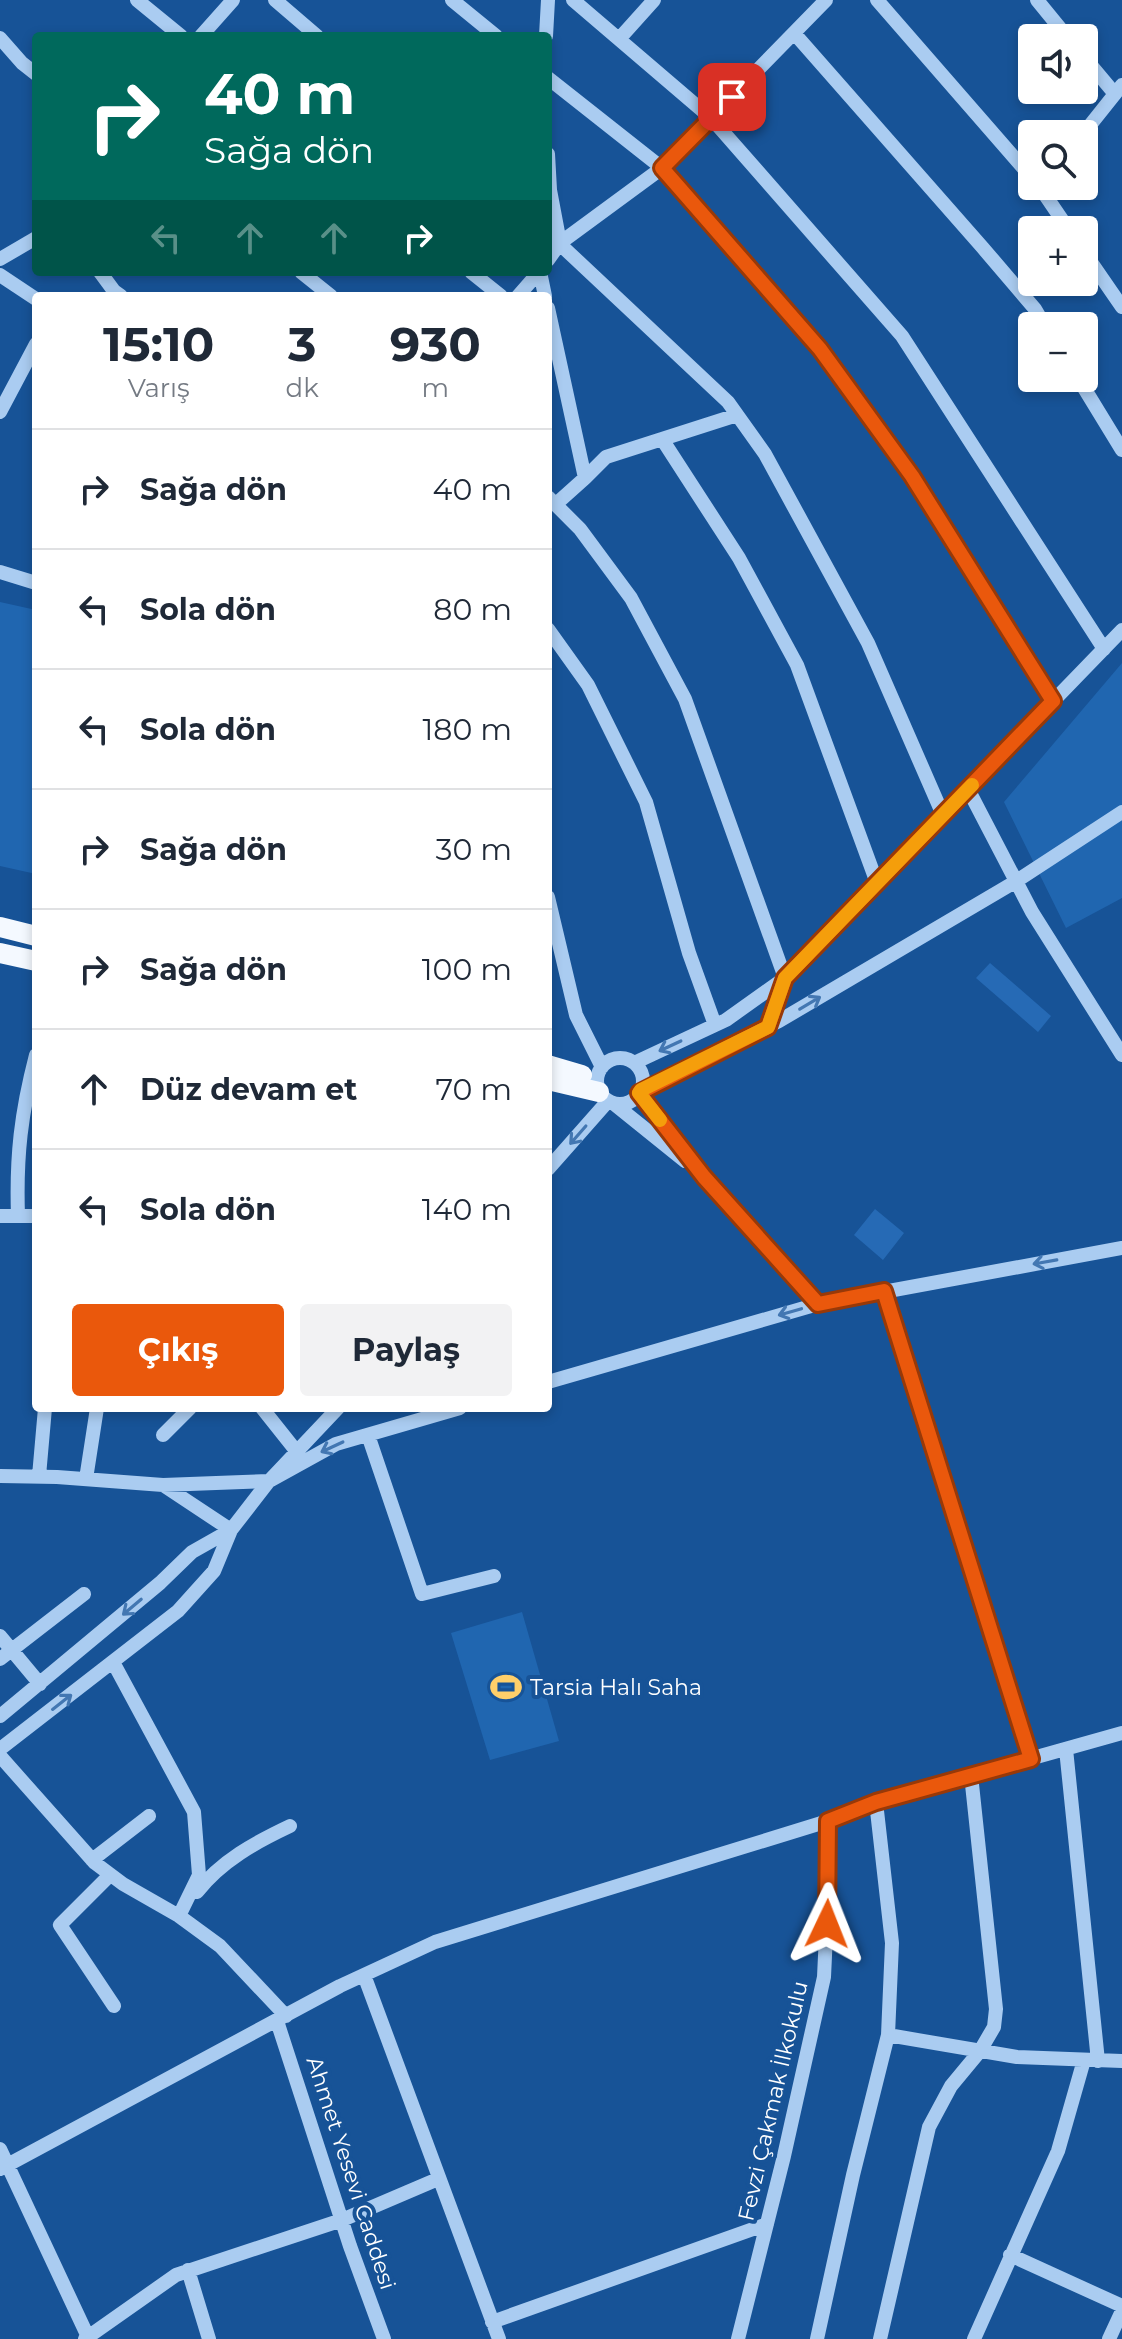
<!DOCTYPE html>
<html lang="tr">
<meta charset="utf-8">
<style>
body{margin:0;font-family:Montserrat,sans-serif;background:#f2f2f3;color:#1f2937;height:100vh;display:flex;flex-direction:column;font-size:30px;white-space:nowrap}
*{box-sizing:border-box;margin:0}
p{font-size:26px;color:#747a83}
.icon{flex:none;width:44px;height:44px;fill:none;stroke:currentColor;stroke-width:2;stroke-linecap:round;stroke-linejoin:round}
.map{position:relative;flex:1;overflow:hidden}
.drawer{position:absolute;left:32px;top:292px;width:520px;height:1120px;display:flex;flex-direction:column;background:#fff;border-radius:8px;box-shadow:0 4px 12px #0003}
.drawer>*{flex:none}
.guide{position:absolute;left:32px;top:32px;width:520px;height:244px;border-radius:8px;box-shadow:0 4px 12px #0003;background:#00695c;color:#fff;overflow:hidden}
.tools{position:absolute;left:1018px;top:24px;display:grid;gap:16px}
.tools a{display:grid;place-items:center;width:80px;height:80px;border-radius:8px;background:#fff;box-shadow:0 4px 12px #0003;font-size:40px}
.pin{position:absolute;display:grid;place-items:center;width:68px;height:68px;color:#fff;margin:-34px;border-radius:16px;box-shadow:0 4px 12px #0006}
.me{position:absolute;width:88px;margin:-44px;rotate:2deg;stroke-linejoin:round;filter:drop-shadow(0 0 6px #0008)}
.turn{display:flex;align-items:center;gap:28px;height:168px;padding:0 40px;font-size:36px}
.turn .icon{width:104px;height:104px;stroke-width:2.5}
.turn b{display:block;font-size:56px;line-height:68px}
.lanes{display:flex;align-items:center;height:76px;padding:0 40px;background:#0003;justify-content:center;gap:40px;direction:ltr}
.lanes .off{opacity:.35}
.eta{display:flex;justify-content:space-evenly;align-items:center;height:136px;text-align:center}
.eta b{font-size:48px;font-weight:700;line-height:56px}
.button{display:flex;gap:16px;margin-top:auto;padding:16px 40px}
.button a{flex:1;height:92px;border-radius:8px;background:#ea580c;color:#fff;font-size:32px;font-weight:700;line-height:92px;text-align:center}
.button a+a{background:#f2f2f3;color:#1f2937}
ul{padding:0;list-style:none}
li{display:flex;align-items:center;gap:24px;height:120px;padding:0 40px;border-top:2px solid #e0e1e3}
li div{flex:1}
li b{display:block;font-size:30px}
li em{font-style:normal}
.map>svg:first-child{display:block}
</style>
<div class="map">
<svg width="1122" height="2339" viewBox="0 0 1122 2339">
<rect width="100%" height="100%" fill="#175397"/>
<path fill="#2066b0" d="M 0,602 L 36,610 L 36,874 L 0,866 Z
M 1122,663 L 1122,898 L 1066,928 L 1004,802 Z
M 522,1612 L 559,1741 L 490,1760 L 451,1633 Z"/>
<path fill="#266ab5" d="M 990,963 L 1051,1016 L 1038,1032 L 976,978 Z
M 875,1209 L 904,1233 L 883,1260 L 854,1235 Z"/>
<g fill="none" stroke-linecap="round" stroke-linejoin="round">
<path stroke="#aaccf1" stroke-width="14" d="M 137,0 L 181,36
M 275,0 L 317,36
M 452,0 L 496,36
M 573,0 L 711,118 L 902,336 L 1104,649
M 877,0 L 1032,178
M 1037,0 L 1068,38
M 794,33 L 983,248 L 1035,309 L 1045,326
M 201,36 L 233,0
M 546,36 L 548,0
M 0,38 L 22,63 L 36,74
M 619,39 L 654,0
M 1084,57 L 1115,94
M 548,78 L 662,168 L 820,349 L 912,476 L 1053,701
M 1083,134 L 1122,85
M 548,154 L 550,190 L 560,243
M 1039,186 L 1069,230
M 548,233 L 728,402 L 765,454 L 868,643 L 943,815
M 1084,252 L 1122,307
M 0,259 L 36,238
M 548,260 L 560,243 L 662,168 L 826,0
M 100,272 L 114,291 L 121,296
M 301,272 L 331,296
M 471,272 L 501,296
M 540,272 L 545,296
M 0,275 L 36,299
M 518,296 L 539,272
M 548,308 L 585,478 L 556,504
M 1078,378 L 1122,450
M 0,412 L 36,344
M 662,439 L 739,558 L 797,665 L 877,883
M 585,478 L 606,457 L 737,415
M 548,497 L 580,529 L 631,598 L 685,699 L 785,978 L 768,1027
M 0,572 L 36,583
M 548,629 L 588,685 L 646,802 L 689,953 L 715,1025
M 968,789 L 1032,912 L 1122,1055
M 548,897 L 576,1015 L 602,1067
M597 1081a23 23 0 1 1 46 0a23 23 0 1 1-46 0Z
M 634,1063 L 726,1020 L 785,978 L 1122,630
M 641,1090 L 779,1021 L 1015,882 L 1122,812
M 639,1093 L 704,1177 L 818,1304
M 613,1103 L 685,1161
M 548,1169 L 608,1101
M 0,1216 L 36,1216
M 18,1216 C 16,1156 21,1113 36,1055
M 884,1291 L 1031,1759
M 548,1382 L 818,1304 L 1122,1248
M 262,1408 L 297,1452
M 163,1435 L 190,1408
M 368,1435 L 422,1594 L 494,1576
M 0,1476 L 57,1477 L 163,1485 L 269,1481 L 338,1408
M 39,1476 L 45,1408
M 86,1479 L 97,1408
M 0,1636 L 40,1684
M 0,1659 L 84,1594
M 113,1662 L 194,1812 L 199,1875 L 179,1916
M 0,1716 L 160,1583 L 192,1552 L 231,1530 L 269,1481 L 336,1444 L 460,1408
M 0,1749 L 178,1611 L 214,1571 L 231,1530 L 163,1485
M 1066,1749 L 1098,2061
M 0,1756 L 95,1863 L 123,1884 L 179,1916 L 220,1946 L 286,2016
M 92,1860 L 149,1816
M 110,1875 L 60,1925 L 114,2006
M 197,1892 C 221,1861 256,1842 290,1826
M 364,1975 L 499,2339
M 277,2021 L 350,2246 L 384,2339
M 888,2035 L 1017,2057 L 1122,2061
M 0,2149 L 89,2339
M 0,2169 L 340,1986 L 435,1942 L 828,1821 L 876,1802 L 1122,1733
M 1010,2255 L 1122,2306
M 188,2270 L 209,2339
M 492,2322 L 767,2224
M 85,2339 L 176,2275 L 342,2220 L 438,2179
M 738,2339 L 784,2156 L 824,1977 L 829,1870 L 828,1821
M 817,2339 L 853,2175 L 888,2035 L 892,1943 L 876,1802
M 880,2339 L 929,2127 L 951,2086 L 980,2051 L 994,2027 L 996,2009 L 971,1775
M 974,2339 L 1058,2151 L 1084,2060
M 1109,2339 L 1122,2311"/>
<path stroke="#f4f9ff" stroke-width="20" d="M 0,927 L 36,936
M 0,953 L 36,961
M 548,1065 L 582,1075
M 548,1080 L 599,1092"/>
</g>
<defs><path id="oneway-shaft" d="M-6 0H5M1.5-3L5.5 0L1.5 3" fill="none" stroke-width="1.6" stroke-linecap="round" stroke-linejoin="round" transform="scale(2)"/></defs>
<g stroke="#4377b2">
<use href="#oneway-shaft" transform="translate(810 1003) rotate(-31)"/>
<use href="#oneway-shaft" transform="translate(670 1046) rotate(155)"/>
<use href="#oneway-shaft" transform="translate(578 1135) rotate(131)"/>
<use href="#oneway-shaft" transform="translate(1045 1262) rotate(170)"/>
<use href="#oneway-shaft" transform="translate(790 1312) rotate(164)"/>
<use href="#oneway-shaft" transform="translate(332 1447) rotate(155)"/>
<use href="#oneway-shaft" transform="translate(132 1607) rotate(140)"/>
<use href="#oneway-shaft" transform="translate(62 1702) rotate(-38)"/>
</g>
<g fill="none" stroke-linecap="round" stroke-linejoin="round">
<defs>
<path id="route" d="M 732,97 L 662,168 L 820,349 L 912,476 L 1053,701 L 785,978 L 768,1027 L 639,1093 L 704,1177 L 818,1304 L 884,1291 L 1031,1759 L 876,1802 L 828,1821 L 827,1924"/>
</defs>
<use href="#route" stroke="#983908" stroke-width="20"/>
<use href="#route" stroke="#ea580c" stroke-width="14"/>
<path stroke="#f59e0b" stroke-width="14" d="M 660,1120 L 639,1093 L 641,1090 L 768,1027 L 785,978 L 972,785"/>
</g>
<defs>
<symbol id="stadium-bare" viewBox="-9 -9 18 18"><path d="M0-5a6.5 5 0 1 0 0 10a6.5 5 0 1 0 0-10ZM-3.5-1.8h7v3.6h-7Z" fill="#ffcf6a" stroke="#175397" stroke-width="2.5" paint-order="stroke"/></symbol>
</defs>
<g fill-rule="evenodd">
<use href="#stadium-bare" x="484" y="1665" width="44" height="44"/>
</g>
<g text-anchor="middle" dominant-baseline="central" stroke-width="8" stroke-linejoin="round" paint-order="stroke">
<g font-size="22" fill="#fff" stroke="#175397" text-anchor="start">
<text x="530" y="1687">Tarsia Halı Saha</text>
</g>
<g font-size="22" fill="#fff" stroke="#175397">
<text transform="translate(773 2101) rotate(-77)">Fevzi Çakmak İlkokulu</text>
<text transform="translate(351 2173) rotate(72)">Ahmet Yesevi Caddesi</text>
</g>
</g>
</svg>
<div class="tools">
<a><svg class="icon" aria-label="sound" viewBox="0 0 24 24"><path d="M4 9h4l5-4v14l-5-4H4zM17 9q2 3 0 6"/></svg></a>
<a><svg class="icon" aria-label="search" viewBox="0 0 24 24"><circle cx="10" cy="10" r="6"/><path d="M15 15l6 6"/></svg></a>
<a>+</a>
<a>−</a>
</div>
<div class="pin" style="left:732px;top:97px;background:#d93025"><svg class="icon" aria-label="arrive" viewBox="0 0 24 24"><path d="M6 21V4h12l-3 4 3 4H6"/></svg></div>
<svg class="me" style="left:827px;top:1924px" viewBox="-20 -20 40 40"><path d="M0-17L14 15 0 8-14 15z" fill="#ea580c" stroke="#fff" stroke-width="4"/></svg>
<div class="guide">
<div class="turn"><svg class="icon" aria-label="right" viewBox="0 0 24 24"><path d="M7 20v-9h11M14 6l5 5-5 5"/></svg><div><b>40 m</b>Sağa dön</div></div>
<div class="lanes"><svg class="icon off" aria-label="left" viewBox="0 0 24 24"><path d="M17 20v-9H6M10 6l-5 5 5 5"/></svg><svg class="icon off" aria-label="ahead" viewBox="0 0 24 24"><path d="M12 20V5M6 11l6-6 6 6"/></svg><svg class="icon off" aria-label="ahead" viewBox="0 0 24 24"><path d="M12 20V5M6 11l6-6 6 6"/></svg><svg class="icon" aria-label="right" viewBox="0 0 24 24"><path d="M7 20v-9h11M14 6l5 5-5 5"/></svg></div>
</div>
<section class="drawer">
<div class="eta">
<div><b>15:10</b><p>Varış</p></div>
<div><b>3</b><p>dk</p></div>
<div><b>930</b><p>m</p></div>
</div>
<ul>
<li><svg class="icon" aria-label="right" viewBox="0 0 24 24"><path d="M7 20v-9h11M14 6l5 5-5 5"/></svg><div><b>Sağa dön</b></div><em>40 m</em></li>
<li><svg class="icon" aria-label="left" viewBox="0 0 24 24"><path d="M17 20v-9H6M10 6l-5 5 5 5"/></svg><div><b>Sola dön</b></div><em>80 m</em></li>
<li><svg class="icon" aria-label="left" viewBox="0 0 24 24"><path d="M17 20v-9H6M10 6l-5 5 5 5"/></svg><div><b>Sola dön</b></div><em>180 m</em></li>
<li><svg class="icon" aria-label="right" viewBox="0 0 24 24"><path d="M7 20v-9h11M14 6l5 5-5 5"/></svg><div><b>Sağa dön</b></div><em>30 m</em></li>
<li><svg class="icon" aria-label="right" viewBox="0 0 24 24"><path d="M7 20v-9h11M14 6l5 5-5 5"/></svg><div><b>Sağa dön</b></div><em>100 m</em></li>
<li><svg class="icon" aria-label="ahead" viewBox="0 0 24 24"><path d="M12 20V5M6 11l6-6 6 6"/></svg><div><b>Düz devam et</b></div><em>70 m</em></li>
<li><svg class="icon" aria-label="left" viewBox="0 0 24 24"><path d="M17 20v-9H6M10 6l-5 5 5 5"/></svg><div><b>Sola dön</b></div><em>140 m</em></li>
</ul>
<div class="button"><a>Çıkış</a><a>Paylaş</a></div>
</section>
</div>
